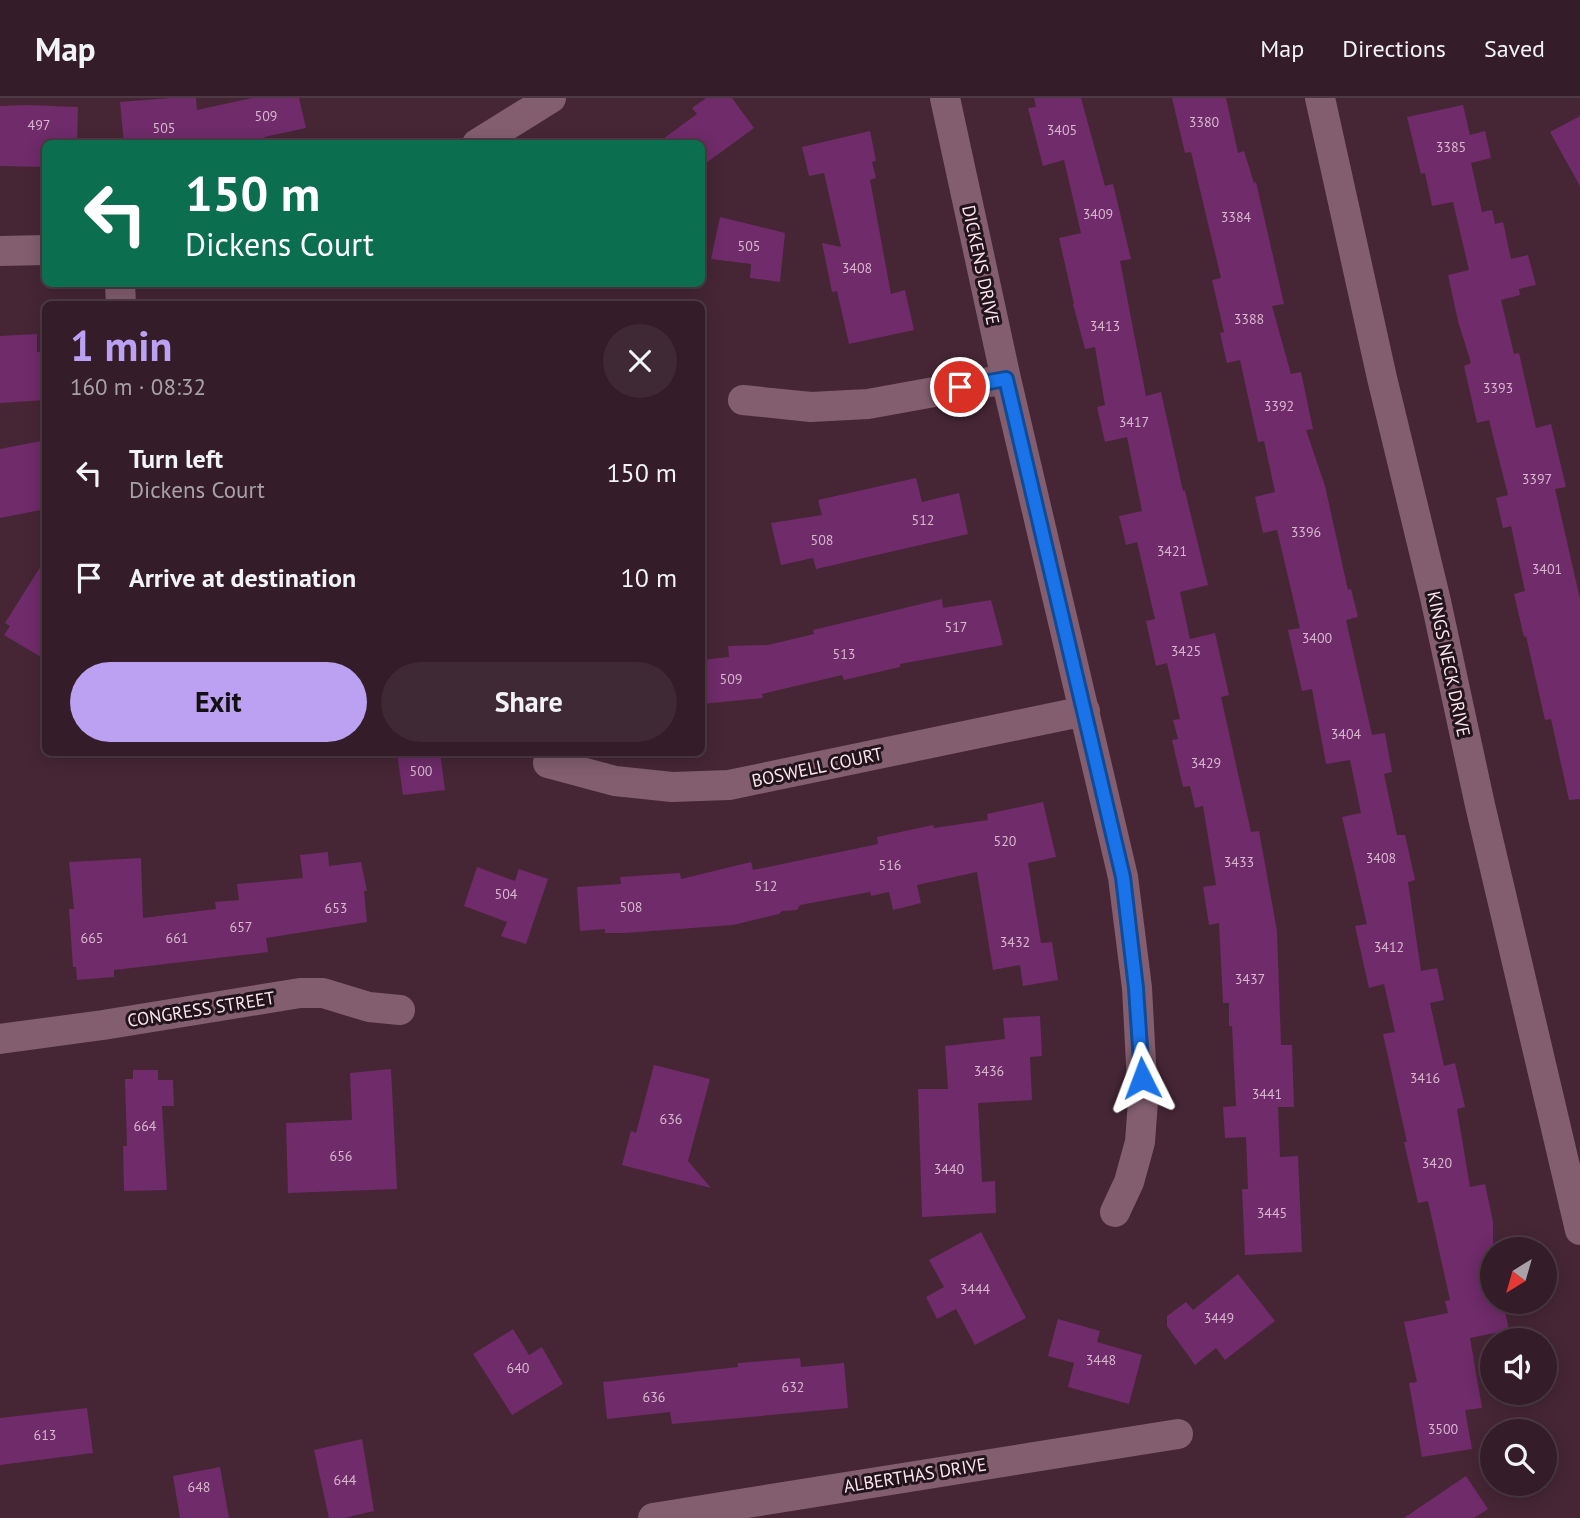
<!DOCTYPE html>
<meta charset="utf-8">
<style>
body{margin:0;font-family:"PT Sans",sans-serif;background:#3f2934;color:#f1f3f6;height:100vh;display:flex;flex-direction:column;font-size:26px;white-space:nowrap}
*{box-sizing:border-box;margin:0}
p{font-size:23px;color:#a9a1a8}
.icon{flex:none;width:38px;height:38px;fill:none;stroke:currentColor;stroke-width:2;stroke-linecap:round;stroke-linejoin:round}
.map{position:relative;flex:1;overflow:hidden}
.details{position:absolute;left:42px;top:203px;width:663px;height:455px;display:flex;flex-direction:column;background:#341c28;border-radius:10px;box-shadow:0 4px 18px #0003,0 0 0 2px #4e3a45}
.details>*{flex:none}
.guide{position:absolute;left:42px;top:42px;width:663px;height:147px;border-radius:10px;box-shadow:0 4px 18px #0003,0 0 0 2px #4e3a45;background:#0b6e4f;color:#fff;overflow:hidden}
.needle{width:46px;rotate:217deg}
.controls{position:absolute;left:1480px;top:1139px;display:grid;gap:14px}
.controls a{display:grid;place-items:center;width:77px;height:77px;border-radius:50%;background:#341c28;box-shadow:0 4px 18px #0003,0 0 0 2px #4e3a45;font-size:35px}
.pin{position:absolute;display:grid;place-items:center;width:60px;height:60px;color:#fff;margin:-30px;border:4px solid #fff;border-radius:50%;box-shadow:0 2px 7px #0007}
.me{position:absolute;width:77px;margin:-38px;rotate:357deg;stroke-linejoin:round;filter:drop-shadow(0 0 5px #0008)}
.turn{display:flex;align-items:center;gap:24px;height:147px;padding:0 28px;font-size:32px}
.turn .icon{width:91px;height:91px;stroke-width:2.5}
.turn b{display:block;font-size:49px;line-height:60px}
.round{display:grid;place-items:center;flex:none;width:74px;height:74px;border-radius:37px;background:#3f2934}
.headline{display:flex;align-items:center;justify-content:space-between;height:119px;padding:0 28px}
h1{font-size:42px;font-weight:700;line-height:52px;color:#bca0f2}
.primary-button{display:flex;gap:14px;margin-top:auto;padding:14px 28px}
.primary-button a{flex:1;height:80px;border-radius:42px;background:#bca0f2;color:#111;font-size:28px;font-weight:700;line-height:80px;text-align:center}
.primary-button a+a{background:#3f2934;color:#f1f3f6}
ul{padding:0;list-style:none}
li{display:flex;align-items:center;gap:21px;height:105px;padding:0 28px}
li div{flex:1}
li b{display:block;font-size:26px}
li em{font-style:normal}
header{display:flex;align-items:center;gap:42px;box-sizing:border-box;height:98px;padding:0 35px;background:#341c28;border-bottom:2px solid #4e3a45}
header strong{font-size:33px}
nav{display:flex;gap:38px;margin-inline-start:auto;font-size:24px}
.map>svg:first-child{display:block}
</style>
<header>
<strong>Map</strong>
<nav><a>Map</a><a>Directions</a><a>Saved</a></nav>
</header>
<div class="map">
<svg width="1580" height="1420" viewBox="0 0 1580 1420">
<rect width="100%" height="100%" fill="#462635"/>
<path fill="#6f2b6a" d="M 171,0 L 196,0 L 197,12 L 252,0 L 299,0 L 306,30 L 264,39 L 265,46 L 124,46 L 120,4 Z
M 706,0 L 732,0 L 754,30 L 702,68 L 702,46 L 656,46 L 697,16 L 692,10 Z
M 1034,0 L 1081,0 L 1105,88 L 1113,86 L 1131,161 L 1120,163 L 1146,298 L 1161,294 L 1183,393 L 1185,393 L 1208,487 L 1180,494 L 1190,541 L 1215,535 L 1229,597 L 1221,599 L 1251,734 L 1259,733 L 1277,833 L 1281,947 L 1292,947 L 1294,1009 L 1278,1009 L 1280,1059 L 1298,1058 L 1302,1154 L 1245,1157 L 1242,1091 L 1248,1091 L 1246,1039 L 1225,1040 L 1223,1009 L 1236,1008 L 1232,928 L 1229,928 L 1229,905 L 1223,905 L 1219,825 L 1209,827 L 1203,789 L 1216,787 L 1203,708 L 1195,710 L 1190,688 L 1183,689 L 1172,642 L 1178,641 L 1173,622 L 1180,621 L 1167,565 L 1156,568 L 1146,523 L 1155,521 L 1137,444 L 1126,447 L 1119,418 L 1142,413 L 1127,339 L 1105,344 L 1097,309 L 1105,307 L 1095,249 L 1085,251 L 1073,206 L 1074,206 L 1059,140 L 1081,135 L 1064,62 L 1043,68 L 1028,10 L 1036,9 Z
M 1172,0 L 1226,0 L 1238,55 L 1244,53 L 1254,85 L 1256,84 L 1284,206 L 1272,208 L 1291,276 L 1301,274 L 1313,331 L 1306,332 L 1325,388 L 1348,492 L 1351,491 L 1358,519 L 1346,522 L 1372,637 L 1385,635 L 1392,674 L 1384,676 L 1397,737 L 1405,737 L 1415,782 L 1408,784 L 1421,873 L 1437,870 L 1444,902 L 1430,905 L 1444,968 L 1455,965 L 1465,1009 L 1457,1011 L 1470,1089 L 1485,1086 L 1493,1124 L 1493,1204 L 1503,1204 L 1509,1232 L 1470,1240 L 1482,1310 L 1465,1312 L 1472,1351 L 1422,1359 L 1409,1285 L 1417,1284 L 1404,1224 L 1448,1215 L 1445,1203 L 1450,1202 L 1428,1103 L 1418,1105 L 1404,1044 L 1407,1044 L 1383,936 L 1395,934 L 1384,886 L 1369,890 L 1355,828 L 1367,826 L 1342,719 L 1361,715 L 1350,662 L 1326,666 L 1312,591 L 1302,593 L 1288,532 L 1300,530 L 1277,432 L 1263,435 L 1255,399 L 1275,394 L 1264,343 L 1258,344 L 1240,262 L 1227,265 L 1220,235 L 1224,234 L 1212,182 L 1221,180 L 1191,54 L 1185,55 Z
M 26,7 L 78,9 L 77,46 L 46,46 L 46,69 L 0,68 L 0,8 Z
M 1463,7 L 1470,37 L 1485,33 L 1491,60 L 1471,65 L 1482,114 L 1492,112 L 1495,126 L 1503,124 L 1511,161 L 1528,157 L 1536,187 L 1519,191 L 1520,197 L 1501,202 L 1514,256 L 1519,255 L 1536,330 L 1551,326 L 1566,389 L 1555,391 L 1580,501 L 1580,701 L 1569,702 L 1551,621 L 1545,622 L 1526,538 L 1524,539 L 1514,496 L 1525,493 L 1511,428 L 1503,430 L 1496,400 L 1508,397 L 1489,322 L 1477,325 L 1464,268 L 1471,265 L 1458,223 L 1448,177 L 1469,172 L 1453,104 L 1432,108 L 1425,75 L 1421,76 L 1407,19 Z
M 1580,18 L 1580,88 L 1550,34 Z
M 870,33 L 876,63 L 872,64 L 876,80 L 870,82 L 891,196 L 905,192 L 914,232 L 849,246 L 837,193 L 832,194 L 822,145 L 841,149 L 824,75 L 809,78 L 802,49 Z
M 720,119 L 785,135 L 780,184 L 750,180 L 751,166 L 711,161 Z
M 37,236 L 37,254 L 42,254 L 43,272 L 46,271 L 46,302 L 0,305 L 0,238 Z
M 46,342 L 46,411 L 0,420 L 0,351 Z
M 916,380 L 922,404 L 959,395 L 968,436 L 816,471 L 813,460 L 781,467 L 771,425 L 822,417 L 818,402 Z
M 46,460 L 46,562 L 4,537 L 10,528 L 5,525 Z
M 942,501 L 943,510 L 991,502 L 1003,547 L 900,566 L 900,569 L 844,582 L 842,577 L 762,596 L 763,600 L 702,606 L 702,562 L 729,559 L 728,548 L 768,547 L 814,536 L 813,532 Z
M 397,654 L 440,654 L 445,692 L 403,697 Z
M 1043,704 L 1056,759 L 1028,765 L 1041,845 L 1052,844 L 1058,882 L 1023,888 L 1020,867 L 993,872 L 977,774 L 917,787 L 921,805 L 893,812 L 889,794 L 871,798 L 870,794 L 800,807 L 797,812 L 782,813 L 779,816 L 733,827 L 625,835 L 605,835 L 605,831 L 580,833 L 577,789 L 621,786 L 620,779 L 680,775 L 681,781 L 751,764 L 753,772 L 878,746 L 877,739 L 933,727 L 934,730 L 988,722 L 987,716 Z
M 328,754 L 329,768 L 361,764 L 367,793 L 364,793 L 367,824 L 266,840 L 268,854 L 114,872 L 114,879 L 77,882 L 76,869 L 73,869 L 69,811 L 74,811 L 69,764 L 141,760 L 143,820 L 216,811 L 215,804 L 239,802 L 237,786 L 303,780 L 300,757 Z
M 477,769 L 515,783 L 519,771 L 548,781 L 526,846 L 501,838 L 507,824 L 464,808 Z
M 1040,918 L 1042,958 L 1030,959 L 1032,1002 L 978,1005 L 982,1084 L 995,1083 L 996,1115 L 922,1119 L 918,991 L 948,991 L 945,948 L 1005,941 L 1003,920 Z
M 654,967 L 710,981 L 688,1063 L 711,1090 L 622,1067 L 631,1033 L 636,1035 Z
M 391,971 L 397,1091 L 288,1095 L 286,1025 L 352,1022 L 350,975 Z
M 133,972 L 158,972 L 158,982 L 173,982 L 174,1008 L 162,1008 L 167,1092 L 124,1093 L 123,1048 L 127,1048 L 125,981 L 133,981 Z
M 981,1134 L 1026,1220 L 975,1247 L 956,1211 L 937,1221 L 926,1199 L 944,1189 L 929,1162 Z
M 1238,1176 L 1275,1223 L 1225,1262 L 1216,1250 L 1195,1267 L 1167,1228 L 1167,1218 L 1186,1204 L 1193,1212 Z
M 1058,1221 L 1100,1233 L 1097,1244 L 1142,1257 L 1129,1306 L 1068,1289 L 1074,1265 L 1048,1258 Z
M 513,1231 L 529,1257 L 542,1249 L 563,1286 L 512,1317 L 473,1256 Z
M 800,1260 L 801,1269 L 844,1265 L 848,1310 L 672,1326 L 670,1314 L 607,1321 L 603,1284 L 738,1269 L 738,1265 Z
M 87,1310 L 93,1355 L 0,1367 L 0,1320 Z
M 362,1341 L 374,1413 L 344,1420 L 329,1420 L 314,1352 Z
M 220,1369 L 229,1420 L 180,1420 L 173,1378 Z
M 1466,1378 L 1488,1411 L 1474,1420 L 1404,1420 Z"/>
<g fill="none" stroke-linecap="round" stroke-linejoin="round">
<path stroke="#835e6f" stroke-width="30" d="M 945,0 L 1006,281 L 1123,779 L 1137,890 L 1143,1003 L 1140,1044 L 1129,1084 L 1115,1114
M 1320,0 L 1382,280 L 1435,499 L 1480,707 L 1580,1132
M 477,46 L 551,0
M 0,153 L 46,152
M 120,186 L 121,206
M 743,302 L 811,309 L 868,306 L 1006,281
M 548,665 L 615,683 L 672,689 L 729,687 L 1085,613
M 0,941 L 103,927 L 300,895 L 323,895 L 369,909 L 400,912
M 653,1420 L 1178,1336"/>
</g>
<g fill="none" stroke-linecap="round" stroke-linejoin="round">
<defs>
<path id="route" d="M 960,289 L 1006,281 L 1123,779 L 1136,890 L 1142,980"/>
</defs>
<use href="#route" stroke="#114b97" stroke-width="18"/>
<use href="#route" stroke="#1a73e8" stroke-width="12"/>
</g>
<g text-anchor="middle" dominant-baseline="central" stroke-width="6" stroke-linejoin="round" paint-order="stroke">
<g font-size="14" fill="#d8b6cd">
<text x="266" y="18">509</text>
<text x="1204" y="24">3380</text>
<text x="39" y="27">497</text>
<text x="164" y="30">505</text>
<text x="1062" y="32">3405</text>
<text x="1451" y="49">3385</text>
<text x="1098" y="116">3409</text>
<text x="1236" y="119">3384</text>
<text x="749" y="148">505</text>
<text x="857" y="170">3408</text>
<text x="1249" y="221">3388</text>
<text x="1105" y="228">3413</text>
<text x="1498" y="290">3393</text>
<text x="1279" y="308">3392</text>
<text x="1134" y="324">3417</text>
<text x="1537" y="381">3397</text>
<text x="923" y="422">512</text>
<text x="1306" y="434">3396</text>
<text x="822" y="442">508</text>
<text x="1172" y="453">3421</text>
<text x="1547" y="471">3401</text>
<text x="956" y="529">517</text>
<text x="1317" y="540">3400</text>
<text x="1186" y="553">3425</text>
<text x="844" y="556">513</text>
<text x="731" y="581">509</text>
<text x="1346" y="636">3404</text>
<text x="1206" y="665">3429</text>
<text x="421" y="673">500</text>
<text x="1005" y="743">520</text>
<text x="1381" y="760">3408</text>
<text x="1239" y="764">3433</text>
<text x="890" y="767">516</text>
<text x="766" y="788">512</text>
<text x="506" y="796">504</text>
<text x="631" y="809">508</text>
<text x="336" y="810">653</text>
<text x="241" y="829">657</text>
<text x="92" y="840">665</text>
<text x="177" y="840">661</text>
<text x="1015" y="844">3432</text>
<text x="1389" y="849">3412</text>
<text x="1250" y="881">3437</text>
<text x="989" y="973">3436</text>
<text x="1425" y="980">3416</text>
<text x="1267" y="996">3441</text>
<text x="671" y="1021">636</text>
<text x="145" y="1028">664</text>
<text x="341" y="1058">656</text>
<text x="1437" y="1065">3420</text>
<text x="949" y="1071">3440</text>
<text x="1272" y="1115">3445</text>
<text x="975" y="1191">3444</text>
<text x="1219" y="1220">3449</text>
<text x="1101" y="1262">3448</text>
<text x="518" y="1270">640</text>
<text x="793" y="1289">632</text>
<text x="654" y="1299">636</text>
<text x="1443" y="1331">3500</text>
<text x="45" y="1337">613</text>
<text x="345" y="1382">644</text>
<text x="199" y="1389">648</text>
</g>
<g font-size="18" fill="#fbe5ee" stroke="#23141b">
<text transform="translate(981 167) rotate(78)">DICKENS DRIVE</text>
<text transform="translate(1449 566) rotate(78)">KINGS NECK DRIVE</text>
<text transform="translate(817 669) rotate(-12)">BOSWELL COURT</text>
<text transform="translate(201 911) rotate(-9)">CONGRESS STREET</text>
<text transform="translate(915 1377) rotate(-9)">ALBERTHAS DRIVE</text>
</g>
</g>
</svg>
<div class="controls">
<a><svg class="needle" viewBox="-14 -14 28 28"><path d="M0-13l5 13h-10z" fill="#e53935"/><path d="M0 13l5-13h-10z" fill="#a9a1a8"/></svg></a>
<a><svg class="icon" aria-label="sound" viewBox="0 0 24 24"><path d="M4 9h4l5-4v14l-5-4H4zM17 9q2 3 0 6"/></svg></a>
<a><svg class="icon" aria-label="search" viewBox="0 0 24 24"><circle cx="10" cy="10" r="6"/><path d="M15 15l6 6"/></svg></a>
</div>
<div class="pin" style="left:960px;top:289px;background:#d93025"><svg class="icon" aria-label="arrive" viewBox="0 0 24 24"><path d="M6 21V4h12l-3 4 3 4H6"/></svg></div>
<svg class="me" style="left:1142px;top:980px" viewBox="-20 -20 40 40"><path d="M0-17L14 15 0 8-14 15z" fill="#1a73e8" stroke="#fff" stroke-width="4"/></svg>
<div class="guide">
<div class="turn"><svg class="icon" aria-label="left" viewBox="0 0 24 24"><path d="M17 20v-9H6M10 6l-5 5 5 5"/></svg><div><b>150 m</b>Dickens Court</div></div>
</div>
<section class="details">
<div class="headline"><div><h1>1 min</h1><p>160 m · 08:32</p></div><a class="round"><svg class="icon" aria-label="close" viewBox="0 0 24 24"><path d="M6 6l12 12M18 6L6 18"/></svg></a></div>
<ul>
<li><svg class="icon" aria-label="left" viewBox="0 0 24 24"><path d="M17 20v-9H6M10 6l-5 5 5 5"/></svg><div><b>Turn left</b><p>Dickens Court</p></div><em>150 m</em></li>
<li><svg class="icon" aria-label="arrive" viewBox="0 0 24 24"><path d="M6 21V4h12l-3 4 3 4H6"/></svg><div><b>Arrive at destination</b></div><em>10 m</em></li>
</ul>
<div class="primary-button"><a>Exit</a><a>Share</a></div>
</section>
</div>
